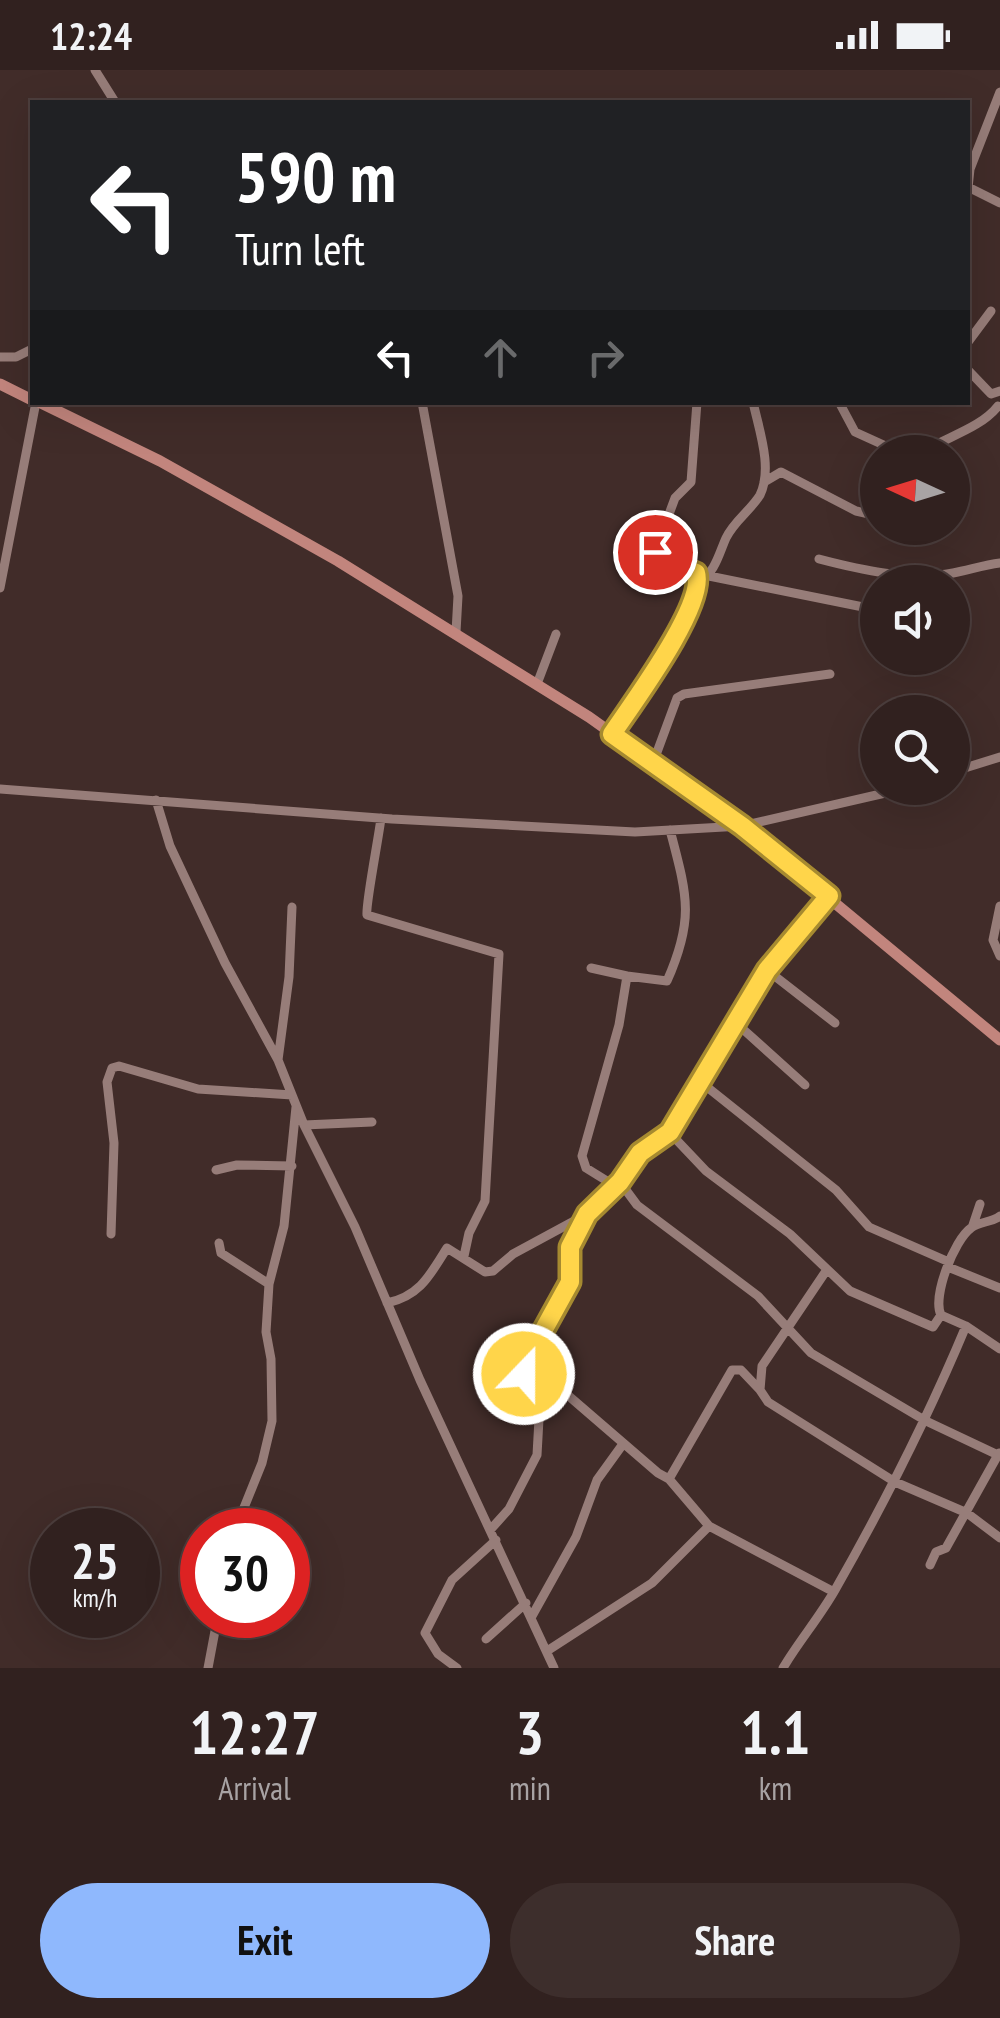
<!DOCTYPE html>
<style>
body{margin:0;font-family:"PT Sans Narrow",sans-serif;background:#3d2e2c;color:#f1f3f6;height:100vh;display:flex;flex-direction:column;font-size:38px;white-space:nowrap}
*{box-sizing:border-box;margin:0}
p{font-size:32px;color:#a8a3a4}
.icon{flex:none;width:55px;height:55px;fill:none;stroke:currentColor;stroke-width:2;stroke-linecap:round;stroke-linejoin:round}
.map{position:relative;height:1598px;overflow:hidden}
.side{display:flex;flex-direction:column;background:#31211f;flex:1}
.side>*{flex:none}
.hud{position:absolute;left:30px;top:30px;width:940px;height:305px;border-radius:0px;box-shadow:0 10px 40px #0002,0 0 0 2px #4c3e3d;background:#202124;color:#fff;overflow:hidden}
.needle{width:65px;rotate:274deg}
.tools{position:absolute;left:860px;top:365px;display:grid;gap:20px}
.tools a{display:grid;place-items:center;width:110px;height:110px;border-radius:50%;background:#31211f;box-shadow:0 10px 40px #0002,0 0 0 2px #4c3e3d;font-size:50px}
.speed{position:absolute;left:30px;top:1438px;display:flex;gap:20px;font-size:50px;font-weight:700;text-align:center}
.speed>*{display:grid;place-content:center;width:130px;height:130px;border-radius:50%;background:#31211f;box-shadow:0 10px 40px #0002,0 0 0 2px #4c3e3d;line-height:1}
.speed small{font-size:25px;font-weight:400}
.speed .limit{border:15px solid #d22;background:#fff;color:#111}
.pin{position:absolute;display:grid;place-items:center;width:85px;height:85px;color:#fff;margin:-42px;border:5px solid #fff;border-radius:50%;box-shadow:0 2px 10px #0007}
.me{position:absolute;width:110px;margin:-55px;rotate:22deg;stroke-linejoin:round;filter:drop-shadow(0 0 8px #0008)}
.turn{display:flex;align-items:center;gap:35px;height:210px;padding:0 40px;font-size:45px}
.turn .icon{width:130px;height:130px;stroke-width:2.5}
.turn b{display:block;font-size:70px;line-height:85px}
.lanes{display:flex;align-items:center;height:95px;padding:0 40px;background:#0003;justify-content:center;gap:50px;direction:ltr}
.lanes .off{opacity:.35}
.eta{display:flex;justify-content:space-evenly;align-items:center;height:170px;text-align:center}
.eta b{font-size:60px;font-weight:600;line-height:70px}
.cta{display:flex;gap:20px;margin-top:auto;padding:20px 40px}
.cta a{flex:1;height:115px;border-radius:60px;background:#8fb8fd;color:#111;font-size:40px;font-weight:600;line-height:115px;text-align:center}
.cta a+a{background:#3d2e2c;color:#f1f3f6}
.status{display:flex;justify-content:space-between;align-items:center;height:70px;padding:0 50px;background:#31211f;direction:ltr}
.status svg{height:28px;fill:currentColor}
.map>svg:first-child{display:block}
</style>
<div class="status"><b>12:24</b><svg viewBox="0 0 49 12"><path d="M0 12V9h3v3zM5 12V6h3v6zM10 12V3h3v9zM15 12V0h3v12zM26 1h20v11H26zM47 4h2v5h-2z"/></svg></div>
<div class="map">
<svg width="1000" height="1598" viewBox="0 0 1000 1598">
<rect width="100%" height="100%" fill="#412c29"/>
<g fill="none" stroke-linecap="round" stroke-linejoin="round">
<path stroke="#977d79" stroke-width="9" d="M 95,0 L 115,32
M 968,117 L 1000,133
M 968,118 L 970,99 L 1000,22
M 968,272 L 991,241
M 0,287 L 16,287 L 32,279
M 968,300 L 991,324 L 1000,321
M 422,332 L 458,526 L 456,562
M 839,332 L 855,362 L 899,382
M 923,382 C 946,367 981,358 998,336
M 764,412 L 781,402 L 856,441 L 878,446
M 627,487 L 662,491
M 819,489 C 861,500 910,511 953,503 C 969,500 984,495 1000,493
M 704,505 L 878,540
M 698,513 C 716,501 718,486 726,468 C 734,451 751,440 760,425 C 773,398 759,360 753,332
M 0,518 L 36,332
M 537,614 L 556,564
M 612,664 C 632,634 706,535 695,503 L 662,491 L 655,482 L 675,428 L 691,412 L 697,332
M 653,693 L 677,628 L 684,624 L 830,604
M 952,702 L 1000,687
M 0,719 L 392,749 L 635,762 L 742,756 L 907,718
M 156,730 L 170,776 L 225,893 L 278,990 L 304,1055 L 355,1157 L 420,1310 L 554,1598
M 381,748 C 379,766 365,837 367,845 L 499,884 L 485,1131 L 469,1163 L 464,1186
M 1000,836 L 993,870 L 1000,886
M 591,898 L 627,906
M 767,900 L 835,953
M 736,953 L 805,1015
M 278,990 L 289,907 L 292,837
M 702,1013 L 836,1120 L 869,1157 L 949,1192
M 304,1055 L 372,1052
M 669,1062 L 706,1101 L 790,1164 L 850,1221 L 933,1257 L 941,1245 L 966,1256 L 1000,1279
M 216,1100 L 237,1095 L 292,1096
M 620,1112 L 637,1135 L 758,1226 L 811,1283 L 926,1351 L 1000,1386
M 620,1119 L 586,1098 L 582,1086 L 619,955 L 627,906 L 667,911 C 695,848 687,825 670,760
M 973,1155 L 980,1134
M 111,1164 L 114,1073 L 107,1012 L 112,998 L 119,996 L 198,1019 L 292,1025
M 219,1173 L 221,1183 L 269,1214
M 948,1197 L 1000,1218
M 826,1201 L 762,1296 L 760,1320 L 768,1332 L 895,1412 L 967,1443 L 1000,1468
M 387,1233 C 420,1226 430,1205 447,1178 L 485,1202 L 493,1201 L 513,1184 L 587,1144 L 620,1112 L 641,1083 L 669,1062 L 767,900 L 829,826
M 941,1245 C 932,1227 954,1170 971,1158 C 980,1151 991,1153 1000,1146
M 527,1290 L 658,1403 L 669,1409 L 732,1300 L 741,1300 L 760,1320
M 669,1409 L 709,1456 L 834,1522
M 491,1459 L 509,1439 L 537,1385 L 539,1349 L 527,1320 L 527,1290 L 570,1212 L 571,1177 L 584,1148
M 235,1460 L 262,1393 L 272,1351 L 271,1289 L 266,1262 L 269,1214 L 284,1156 L 296,1037
M 930,1495 L 936,1482 L 946,1478 L 999,1383
M 532,1546 L 576,1467 L 597,1410 L 623,1374
M 486,1569 L 526,1533
M 547,1581 L 652,1513 L 709,1456
M 208,1598 L 218,1545
M 457,1598 L 438,1584 L 425,1563 L 452,1510 L 496,1470
M 783,1598 C 799,1571 819,1548 835,1520 C 884,1434 928,1347 966,1256"/>
<path stroke="#c2857d" stroke-width="11" d="M 0,314 L 32,330
M 39,332 L 160,391 L 338,491 L 589,647 L 742,756 L 1000,970"/>
</g>
<g fill="none" stroke-linecap="round" stroke-linejoin="round">
<defs>
<path id="route" d="M 524,1304 L 527,1290 L 570,1212 L 570,1177 L 587,1144 L 620,1112 L 640,1083 L 670,1062 L 767,900 L 829,826 L 742,756 L 612,664 C 632,634 706,535 696,503 L 662,490 L 655,482"/>
</defs>
<use href="#route" stroke="#a68a30" stroke-width="25"/>
<use href="#route" stroke="#ffd54a" stroke-width="18"/>
</g>
</svg>
<div class="tools">
<a><svg class="needle" viewBox="-14 -14 28 28"><path d="M0-13l5 13h-10z" fill="#e53935"/><path d="M0 13l5-13h-10z" fill="#a8a3a4"/></svg></a>
<a><svg class="icon" aria-label="sound" viewBox="0 0 24 24"><path d="M4 9h4l5-4v14l-5-4H4zM17 9q2 3 0 6"/></svg></a>
<a><svg class="icon" aria-label="search" viewBox="0 0 24 24"><circle cx="10" cy="10" r="6"/><path d="M15 15l6 6"/></svg></a>
</div>
<div class="speed"><div>25<small>km/h</small></div><div class="limit">30</div></div>
<div class="pin" style="left:655px;top:482px;background:#d93025"><svg class="icon" aria-label="arrive" viewBox="0 0 24 24"><path d="M6 21V4h12l-3 4 3 4H6"/></svg></div>
<svg class="me" style="left:524px;top:1304px" viewBox="-20 -20 40 40"><circle r="17" fill="#ffd54a" stroke="#fff" stroke-width="3"/><path d="M0-11L8 9 0 5-8 9z" fill="#fff"/></svg>
<div class="hud">
<div class="turn"><svg class="icon" aria-label="left" viewBox="0 0 24 24"><path d="M17 20v-9H6M10 6l-5 5 5 5"/></svg><div><b>590 m</b>Turn left</div></div>
<div class="lanes"><svg class="icon" aria-label="left" viewBox="0 0 24 24"><path d="M17 20v-9H6M10 6l-5 5 5 5"/></svg><svg class="icon off" aria-label="ahead" viewBox="0 0 24 24"><path d="M12 20V5M6 11l6-6 6 6"/></svg><svg class="icon off" aria-label="right" viewBox="0 0 24 24"><path d="M7 20v-9h11M14 6l5 5-5 5"/></svg></div>
</div>
</div>
<section class="side">
<div class="eta">
<div><b>12:27</b><p>Arrival</p></div>
<div><b>3</b><p>min</p></div>
<div><b>1.1</b><p>km</p></div>
</div>
<div class="cta"><a>Exit</a><a>Share</a></div>
</section>
